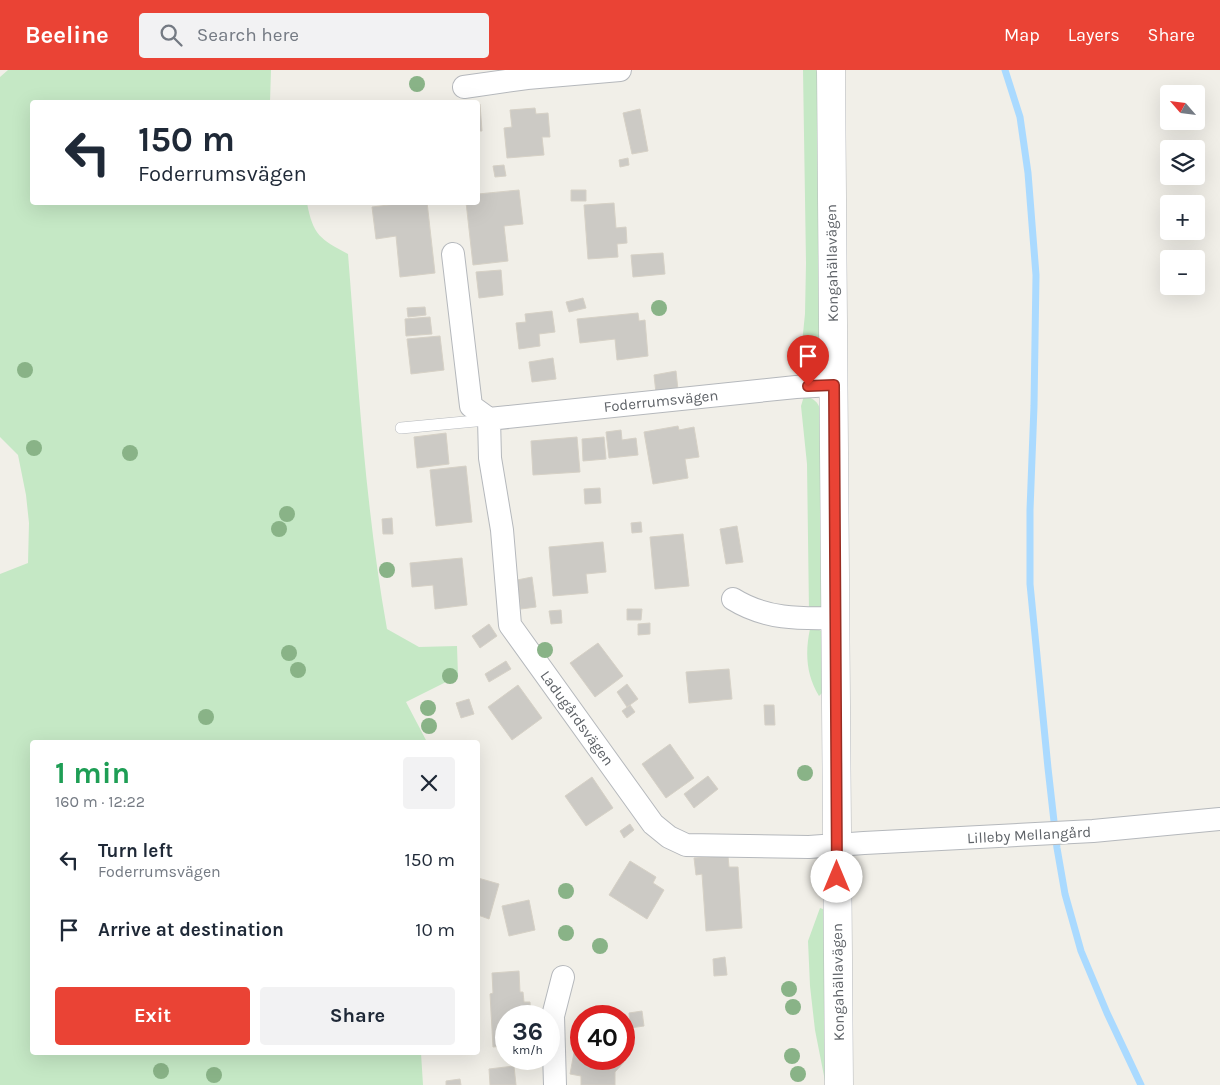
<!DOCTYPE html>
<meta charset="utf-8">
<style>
body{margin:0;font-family:Karla,sans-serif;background:#f2f2f3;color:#1f2937;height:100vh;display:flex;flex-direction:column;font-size:19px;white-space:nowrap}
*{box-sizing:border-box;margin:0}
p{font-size:16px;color:#747a83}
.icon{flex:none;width:28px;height:28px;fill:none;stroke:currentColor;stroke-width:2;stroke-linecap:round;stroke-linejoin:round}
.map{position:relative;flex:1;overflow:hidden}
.details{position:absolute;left:30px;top:670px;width:450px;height:315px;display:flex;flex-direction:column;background:#fff;border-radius:5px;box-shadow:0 5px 20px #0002}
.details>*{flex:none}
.top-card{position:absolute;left:30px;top:30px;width:450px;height:105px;border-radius:5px;box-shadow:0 5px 20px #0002;background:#fff;color:#1f2937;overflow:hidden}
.needle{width:32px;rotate:298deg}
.fabs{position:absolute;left:1160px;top:15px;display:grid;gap:10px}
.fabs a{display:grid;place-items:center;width:45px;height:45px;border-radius:5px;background:#fff;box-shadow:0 5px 20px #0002;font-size:25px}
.speed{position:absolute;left:495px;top:935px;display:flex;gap:10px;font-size:25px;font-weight:700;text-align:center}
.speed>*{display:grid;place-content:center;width:65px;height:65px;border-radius:50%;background:#fff;box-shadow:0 5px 20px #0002;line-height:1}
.speed small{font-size:12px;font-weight:400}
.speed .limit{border:8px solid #d22;background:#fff;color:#111}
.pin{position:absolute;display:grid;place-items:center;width:42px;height:42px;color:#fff;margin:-51px -21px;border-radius:50% 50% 50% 0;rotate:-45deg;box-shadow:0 0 5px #0007}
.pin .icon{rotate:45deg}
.me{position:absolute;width:55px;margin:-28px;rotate:0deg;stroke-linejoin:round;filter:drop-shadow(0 0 4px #0008)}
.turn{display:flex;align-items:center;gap:18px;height:105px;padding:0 25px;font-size:22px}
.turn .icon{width:65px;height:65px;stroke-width:2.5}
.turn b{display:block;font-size:35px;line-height:42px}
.round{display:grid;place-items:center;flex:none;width:52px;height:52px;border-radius:5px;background:#f2f2f3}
.headline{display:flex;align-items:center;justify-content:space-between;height:85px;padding:0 25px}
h1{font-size:30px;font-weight:700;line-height:38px;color:#1e9e55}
.cta{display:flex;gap:10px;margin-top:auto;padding:10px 25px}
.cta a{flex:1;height:58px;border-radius:5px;background:#ea4335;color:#fff;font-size:20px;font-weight:700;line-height:58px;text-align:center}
.cta a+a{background:#f2f2f3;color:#1f2937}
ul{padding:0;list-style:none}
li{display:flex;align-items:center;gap:15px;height:70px;padding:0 25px}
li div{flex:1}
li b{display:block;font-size:19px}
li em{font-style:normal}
header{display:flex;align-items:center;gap:30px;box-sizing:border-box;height:70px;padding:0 25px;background:#ea4335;color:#fff}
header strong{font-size:24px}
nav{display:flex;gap:28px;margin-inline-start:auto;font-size:18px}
.search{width:350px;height:45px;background:#f2f2f3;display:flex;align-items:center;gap:12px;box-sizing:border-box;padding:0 18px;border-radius:5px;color:#747a83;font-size:19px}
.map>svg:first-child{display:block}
</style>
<header>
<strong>Beeline</strong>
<div class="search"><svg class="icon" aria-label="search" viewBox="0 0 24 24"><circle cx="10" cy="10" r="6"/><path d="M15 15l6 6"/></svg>Search here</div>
<nav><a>Map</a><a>Layers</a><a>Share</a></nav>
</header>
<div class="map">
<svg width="1220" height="1015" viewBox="0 0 1220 1015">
<rect width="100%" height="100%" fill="#f1efe8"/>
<path fill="#c5e8c5" d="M 8,0 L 271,0 L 270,32 L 32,32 L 32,132 L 307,133 C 313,165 320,169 348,184 C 358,309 365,436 387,559 L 419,577 L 457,576 L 458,606 L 406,632 L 427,672 L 32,672 L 32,982 L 421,983 L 423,1015 L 0,1015 L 0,504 L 28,493 L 29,453 L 26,425 L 18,385 L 0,367 L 0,7 Z
M 803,0 L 816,0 L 818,4 L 821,299 L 816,305 L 801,307 L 799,303 L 805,244 L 806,193 Z
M 804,326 C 814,328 818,332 821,341 L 823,535 L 820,538 L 809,541 L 807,394 L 801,336 Z
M 816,558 L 821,561 L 824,579 L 822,623 L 819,626 C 806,605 805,582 810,559 Z
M 820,838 L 826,840 L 829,1012 L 825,1011 L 815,960 L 810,916 L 808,871 Z"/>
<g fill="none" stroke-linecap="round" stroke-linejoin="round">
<path stroke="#aadaff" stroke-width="7" d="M 1005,0 L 1020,47 L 1028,103 L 1036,205 L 1034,336 L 1030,440 L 1030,514 L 1048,698 L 1057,778 L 1065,824 L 1081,881 L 1107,943 L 1141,1015"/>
</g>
<path fill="#cccac5" stroke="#d6d1c6" d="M 478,34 L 480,34 L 482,61 L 478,61 Z
M 535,38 L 536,44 L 548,43 L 550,67 L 542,67 L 544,85 L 507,88 L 504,58 L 512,57 L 510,40 Z
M 640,39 L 648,81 L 632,84 L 623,43 Z
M 628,88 L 629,95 L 620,97 L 619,90 Z
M 504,95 L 506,106 L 495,107 L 493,96 Z
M 519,120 L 523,154 L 504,156 L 508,191 L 473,195 L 466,132 L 478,132 L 478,124 Z
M 571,120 L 586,120 L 586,131 L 571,131 Z
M 413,132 L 427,132 L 435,203 L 400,207 L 396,166 L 376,169 L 372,137 Z
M 614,133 L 616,158 L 626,157 L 627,173 L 617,174 L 618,187 L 588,189 L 584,135 Z
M 663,183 L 665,204 L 633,207 L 631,185 Z
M 501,200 L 503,225 L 479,228 L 476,202 Z
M 583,228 L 586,238 L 569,242 L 566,232 Z
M 425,237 L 426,245 L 408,247 L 407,238 Z
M 552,241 L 555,262 L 539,264 L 540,276 L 519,279 L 516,253 L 526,252 L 525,244 Z
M 638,243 L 639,251 L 645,250 L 648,286 L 617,290 L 615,269 L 580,273 L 577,249 Z
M 430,247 L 432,264 L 406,266 L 405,249 Z
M 440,266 L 444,300 L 411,304 L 407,269 Z
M 553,288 L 556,309 L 532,312 L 529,292 Z
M 676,301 L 678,320 L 656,323 L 654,305 Z
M 678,356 L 679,360 L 694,357 L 699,387 L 685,389 L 688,408 L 653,414 L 644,362 Z
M 621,360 L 622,370 L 636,368 L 638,385 L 609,388 L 606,362 Z
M 446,363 L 449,394 L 417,398 L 414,367 Z
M 577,367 L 580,402 L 533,405 L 531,371 Z
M 604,367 L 606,389 L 583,391 L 582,369 Z
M 466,396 L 472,452 L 436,456 L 430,400 Z
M 600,418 L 601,433 L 585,434 L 584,419 Z
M 392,448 L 393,464 L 383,464 L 382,449 Z
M 641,452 L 642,462 L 632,463 L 631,453 Z
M 737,456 L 743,492 L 726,494 L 720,459 Z
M 683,464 L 689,516 L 655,519 L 650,467 Z
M 603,472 L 606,502 L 586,504 L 588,523 L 553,526 L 549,477 Z
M 462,488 L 467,535 L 435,539 L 433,515 L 412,517 L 410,493 Z
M 532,507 L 536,537 L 521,539 L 517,510 Z
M 627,539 L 642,539 L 641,550 L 627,550 Z
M 561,540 L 562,553 L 551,554 L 549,541 Z
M 650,553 L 650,564 L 638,565 L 638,554 Z
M 489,554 L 497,566 L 480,578 L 472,566 Z
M 598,573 L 623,606 L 595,627 L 570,593 Z
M 506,591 L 511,599 L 489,612 L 485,604 Z
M 729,599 L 732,629 L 689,633 L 686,602 Z
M 627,614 L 638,629 L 627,637 L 617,622 Z
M 518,615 L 542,648 L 512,670 L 488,637 Z
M 469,629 L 474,644 L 461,648 L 456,633 Z
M 630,635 L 635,642 L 627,648 L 622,641 Z
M 764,635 L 774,635 L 775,655 L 765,655 Z
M 670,674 L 694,708 L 666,728 L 642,694 Z
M 708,706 L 718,719 L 694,738 L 684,724 Z
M 592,707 L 613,738 L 586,756 L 565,726 Z
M 630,754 L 634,760 L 624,768 L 620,761 Z
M 728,786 L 729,797 L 738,797 L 742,858 L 706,861 L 702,804 L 696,805 L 694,788 Z
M 630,791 L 656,807 L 653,813 L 664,820 L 647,849 L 609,825 Z
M 478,808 L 499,814 L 489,849 L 478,845 Z
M 529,830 L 535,860 L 509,866 L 502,836 Z
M 725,887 L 727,905 L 714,906 L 713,889 Z
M 519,901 L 520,922 L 523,922 L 524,932 L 530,932 L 531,946 L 506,946 L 506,976 L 493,977 L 490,924 L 493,923 L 492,903 Z
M 642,941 L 644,956 L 630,958 L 629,943 Z
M 618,942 L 618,946 L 588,946 L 588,943 Z
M 575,977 L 581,978 L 581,989 L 620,989 L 624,992 L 615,1002 L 615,1015 L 581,1015 L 581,1006 L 570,1004 Z
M 514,996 L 516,1015 L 490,1015 L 489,999 Z
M 460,1009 L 461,1015 L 446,1015 L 446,1011 Z"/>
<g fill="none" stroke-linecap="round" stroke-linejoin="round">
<defs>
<path id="service" d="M 401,358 L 486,350"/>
<path id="minor" d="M 464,17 L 527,8 L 620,0
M 453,184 L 471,336 L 489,349
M 489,349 L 490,388 L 502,460 L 510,555 L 653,754 L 669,767 L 686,775 L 809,777 L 864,773 L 1093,761 L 1220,749
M 489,349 L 796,317 L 834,315
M 733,529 C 765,549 799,549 836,548
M 555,1015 L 553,946 L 563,907"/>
<path id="tertiary" d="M 831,0 L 839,1015"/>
</defs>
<use href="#service" stroke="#b5b8bc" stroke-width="12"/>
<use href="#minor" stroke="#b5b8bc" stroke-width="24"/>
<use href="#tertiary" stroke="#b5b8bc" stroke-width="29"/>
<use href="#service" stroke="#fff" stroke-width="11"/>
<use href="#minor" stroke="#fff" stroke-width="22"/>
<use href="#tertiary" stroke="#fff" stroke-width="28"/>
</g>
<g fill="#89b387">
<circle cx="417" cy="14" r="8"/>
<circle cx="659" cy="238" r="8"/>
<circle cx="25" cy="300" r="8"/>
<circle cx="34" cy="378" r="8"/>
<circle cx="130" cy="383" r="8"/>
<circle cx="287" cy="444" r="8"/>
<circle cx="279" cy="459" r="8"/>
<circle cx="387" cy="500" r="8"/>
<circle cx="545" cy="580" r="8"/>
<circle cx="289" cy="583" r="8"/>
<circle cx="298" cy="600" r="8"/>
<circle cx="450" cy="606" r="8"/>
<circle cx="428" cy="638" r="8"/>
<circle cx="206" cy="647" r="8"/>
<circle cx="429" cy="656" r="8"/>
<circle cx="805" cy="703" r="8"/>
<circle cx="566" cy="821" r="8"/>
<circle cx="566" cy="863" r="8"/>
<circle cx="600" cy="876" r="8"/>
<circle cx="789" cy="919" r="8"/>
<circle cx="793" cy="937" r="8"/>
<circle cx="792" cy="986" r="8"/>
<circle cx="161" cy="1001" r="8"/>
<circle cx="798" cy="1004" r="8"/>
<circle cx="214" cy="1005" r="8"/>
</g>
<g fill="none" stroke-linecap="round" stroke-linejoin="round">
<defs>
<path id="route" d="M 808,316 L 834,315 L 837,807"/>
</defs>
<use href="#route" stroke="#982c22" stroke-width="12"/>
<use href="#route" stroke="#ea4335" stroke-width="9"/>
</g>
<g text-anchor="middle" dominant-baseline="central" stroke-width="4.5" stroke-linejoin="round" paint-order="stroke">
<g font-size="15" fill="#5f6368" stroke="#fff">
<text transform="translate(832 193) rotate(-91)">Kongahällavägen</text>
<text transform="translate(661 331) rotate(-6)">Foderrumsvägen</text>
<text transform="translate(577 648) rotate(54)">Ladugårdsvägen</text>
<text transform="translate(1029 765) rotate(-3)">Lilleby Mellangård</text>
<text transform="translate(838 912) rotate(-91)">Kongahällavägen</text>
</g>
</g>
</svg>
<div class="fabs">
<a><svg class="needle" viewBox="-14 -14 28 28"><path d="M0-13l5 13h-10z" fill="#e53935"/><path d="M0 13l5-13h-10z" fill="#747a83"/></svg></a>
<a><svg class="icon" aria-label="layers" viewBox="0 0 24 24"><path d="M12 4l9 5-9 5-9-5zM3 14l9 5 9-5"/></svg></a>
<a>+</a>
<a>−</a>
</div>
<div class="speed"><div>36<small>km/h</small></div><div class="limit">40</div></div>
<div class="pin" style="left:808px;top:316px;background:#d93025"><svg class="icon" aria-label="arrive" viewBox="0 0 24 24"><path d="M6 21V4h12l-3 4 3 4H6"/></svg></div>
<svg class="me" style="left:837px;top:807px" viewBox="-20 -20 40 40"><circle r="19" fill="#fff"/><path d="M0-13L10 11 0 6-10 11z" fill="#ea4335"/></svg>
<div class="top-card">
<div class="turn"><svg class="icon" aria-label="left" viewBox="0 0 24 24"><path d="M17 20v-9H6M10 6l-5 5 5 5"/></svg><div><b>150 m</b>Foderrumsvägen</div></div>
</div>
<section class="details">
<div class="headline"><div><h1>1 min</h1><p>160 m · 12:22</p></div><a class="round"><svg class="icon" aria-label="close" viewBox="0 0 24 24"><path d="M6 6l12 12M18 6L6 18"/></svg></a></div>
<ul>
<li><svg class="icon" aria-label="left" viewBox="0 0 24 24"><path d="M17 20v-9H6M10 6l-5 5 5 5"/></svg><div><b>Turn left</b><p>Foderrumsvägen</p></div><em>150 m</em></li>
<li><svg class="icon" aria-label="arrive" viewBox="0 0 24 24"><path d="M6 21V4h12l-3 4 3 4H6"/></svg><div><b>Arrive at destination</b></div><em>10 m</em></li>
</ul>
<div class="cta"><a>Exit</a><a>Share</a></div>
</section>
</div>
